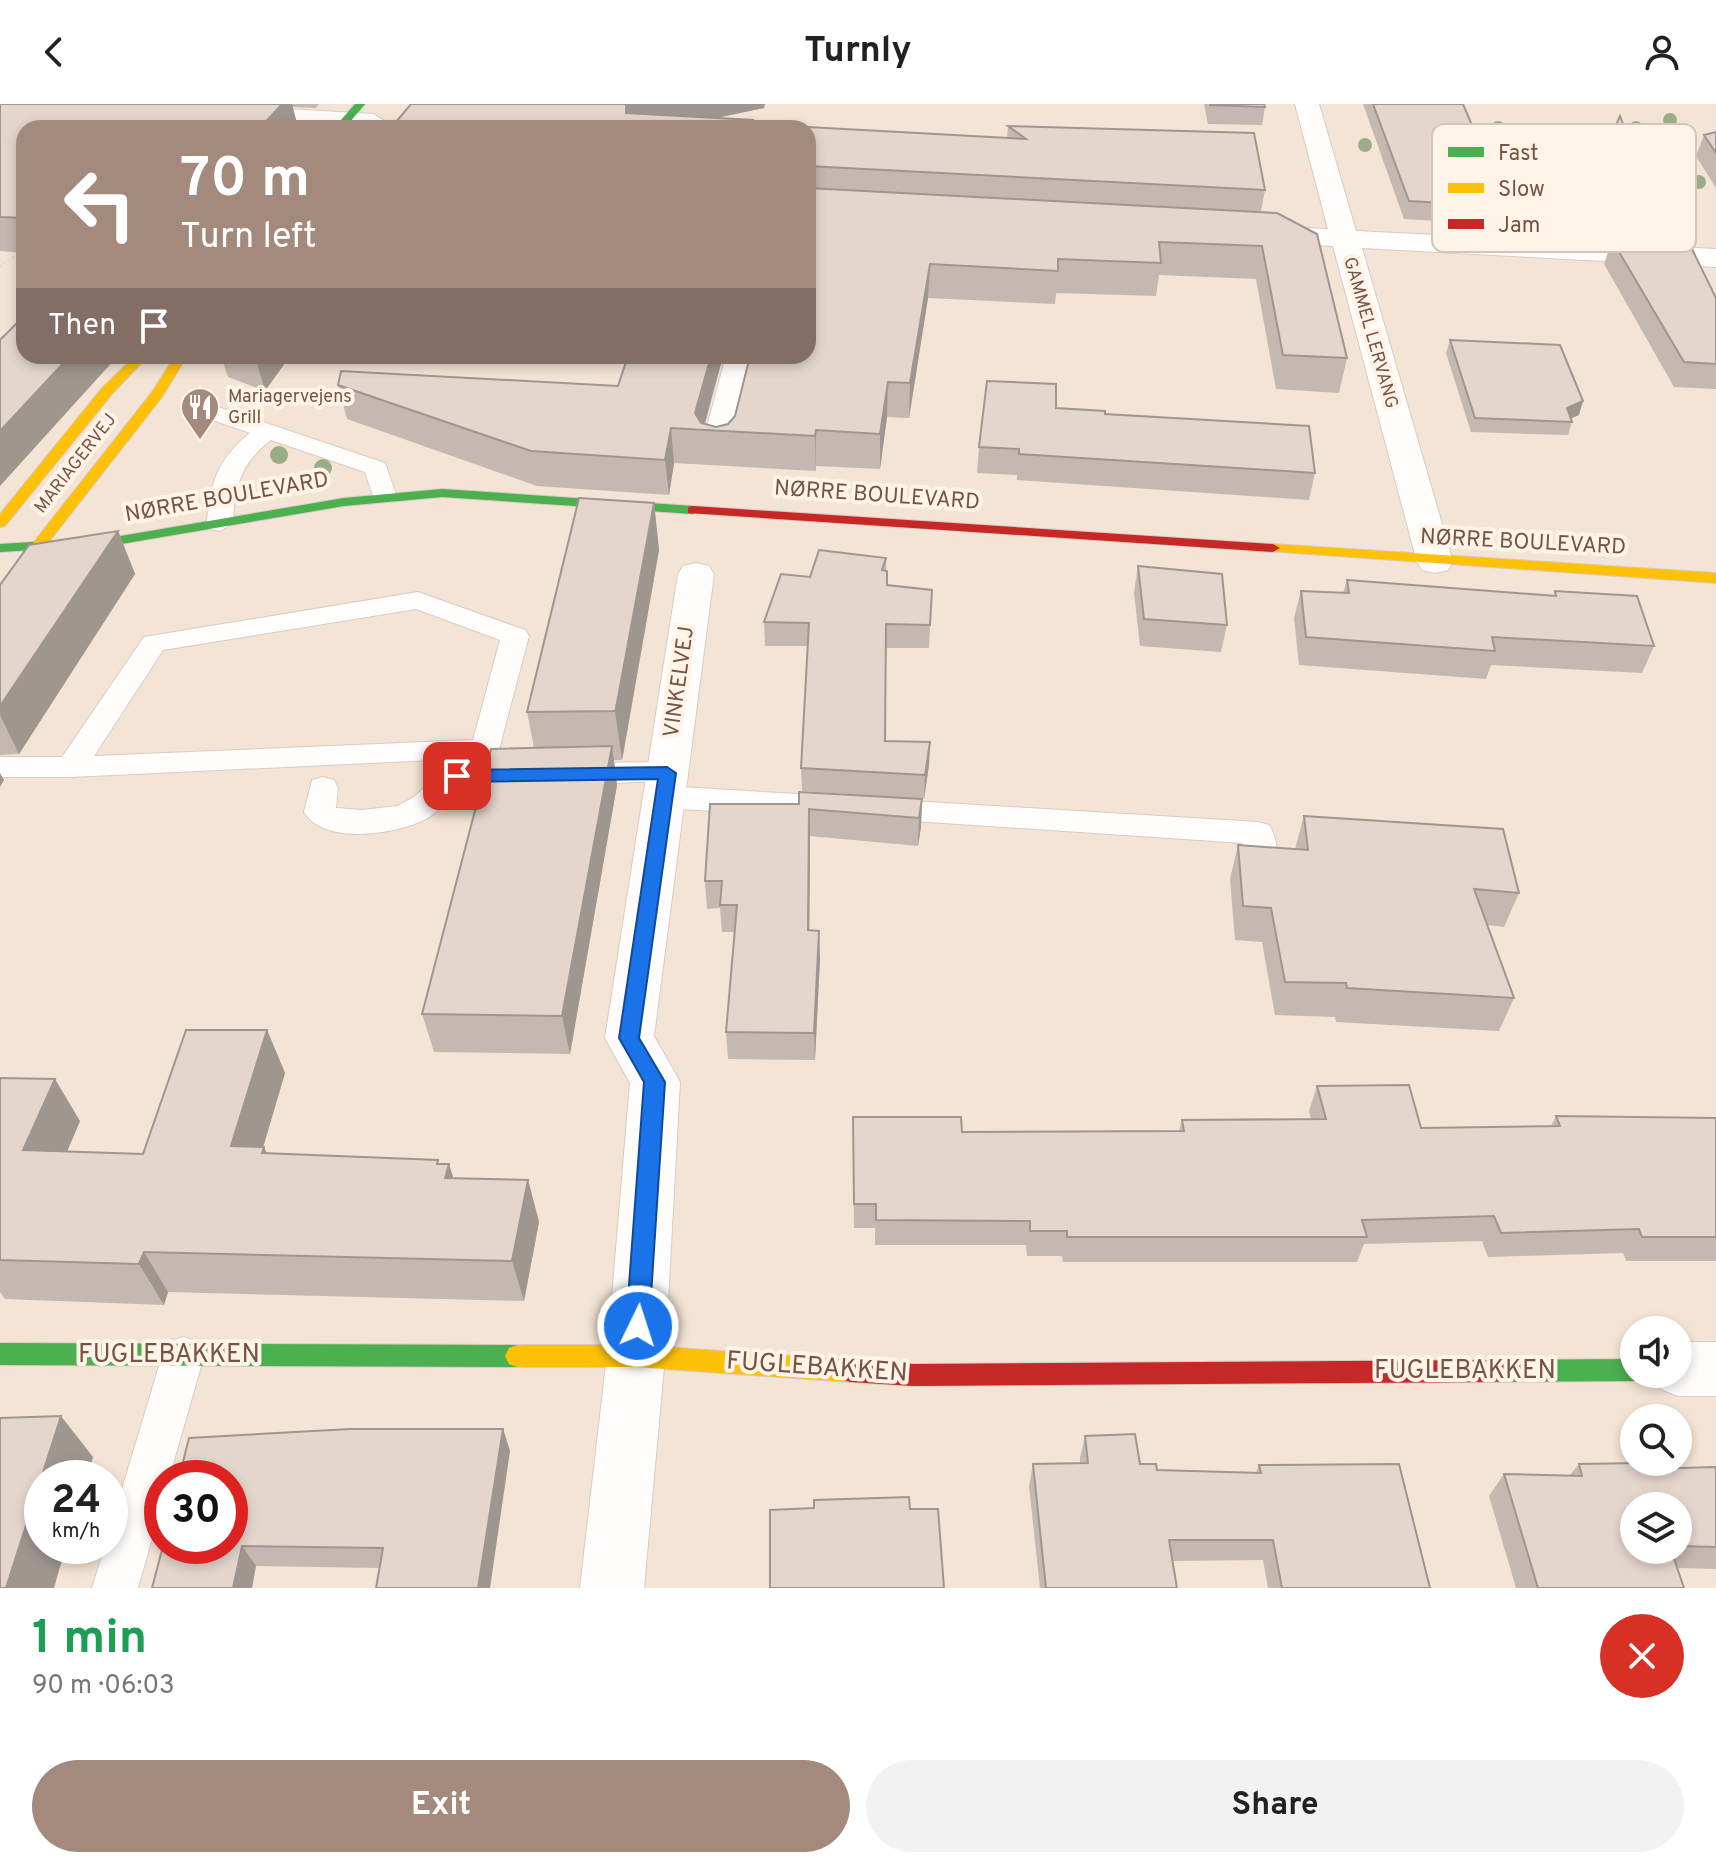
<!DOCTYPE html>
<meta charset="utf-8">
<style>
body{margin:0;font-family:Overpass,sans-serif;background:#f2f2f2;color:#222;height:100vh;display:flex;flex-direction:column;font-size:30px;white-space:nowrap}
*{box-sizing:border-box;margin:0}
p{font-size:26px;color:#767676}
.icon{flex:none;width:44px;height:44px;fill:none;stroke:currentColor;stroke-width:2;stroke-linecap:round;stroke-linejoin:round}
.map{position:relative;height:1484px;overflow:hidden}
.details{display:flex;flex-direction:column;background:#fff;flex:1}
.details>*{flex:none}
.hud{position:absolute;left:16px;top:16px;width:800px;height:244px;border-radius:24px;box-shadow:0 4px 12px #0003;background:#a38a7d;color:#fff;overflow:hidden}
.tools{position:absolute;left:1620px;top:1212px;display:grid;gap:16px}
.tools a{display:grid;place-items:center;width:72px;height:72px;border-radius:50%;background:#fff;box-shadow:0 4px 12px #0003;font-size:40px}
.speed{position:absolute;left:24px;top:1356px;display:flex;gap:16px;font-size:40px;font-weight:700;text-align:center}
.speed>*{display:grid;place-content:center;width:104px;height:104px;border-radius:50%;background:#fff;box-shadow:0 4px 12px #0003;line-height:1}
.speed small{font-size:20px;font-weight:400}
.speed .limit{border:12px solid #d22;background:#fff;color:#111}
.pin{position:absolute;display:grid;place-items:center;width:68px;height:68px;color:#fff;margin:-34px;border-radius:16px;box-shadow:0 4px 12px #0006}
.me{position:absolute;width:88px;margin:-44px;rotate:4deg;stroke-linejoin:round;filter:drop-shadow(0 0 6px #0008)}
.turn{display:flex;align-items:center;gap:28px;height:168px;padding:0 32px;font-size:36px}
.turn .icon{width:104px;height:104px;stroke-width:2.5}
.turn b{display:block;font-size:56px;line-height:68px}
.then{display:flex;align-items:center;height:76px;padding:0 32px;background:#0003;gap:16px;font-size:30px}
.round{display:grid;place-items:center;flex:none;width:84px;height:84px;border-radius:42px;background:#f2f2f2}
.head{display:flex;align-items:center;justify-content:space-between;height:136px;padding:0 32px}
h1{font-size:48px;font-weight:700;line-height:60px;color:#1e9e55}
.action{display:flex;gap:16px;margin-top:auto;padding:16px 32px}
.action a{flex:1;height:92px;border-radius:48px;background:#a38a7d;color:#fff;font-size:32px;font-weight:700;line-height:92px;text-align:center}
.action a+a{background:#f2f2f2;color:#222}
header{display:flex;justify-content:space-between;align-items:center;height:104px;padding:0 32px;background:#fff;font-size:36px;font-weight:700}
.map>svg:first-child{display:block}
</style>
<header><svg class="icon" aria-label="back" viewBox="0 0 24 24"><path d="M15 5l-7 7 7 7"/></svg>Turnly<svg class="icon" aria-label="person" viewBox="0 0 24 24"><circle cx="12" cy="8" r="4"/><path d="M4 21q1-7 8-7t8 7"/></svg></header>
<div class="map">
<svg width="1716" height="1484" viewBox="0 0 1716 1484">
<rect width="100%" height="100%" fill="#f7efe6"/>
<path fill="#f3e4d5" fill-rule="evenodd" d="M 0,0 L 1716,0 L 1716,1484 L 0,1484 ZM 24,24 L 808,24 L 808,252 L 24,252 ZM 1634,1226 L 1678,1226 L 1678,1270 L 1634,1270 ZM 1634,1314 L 1678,1314 L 1678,1358 L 1634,1358 ZM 42,1374 L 110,1374 L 110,1442 L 42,1442 ZM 162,1374 L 230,1374 L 230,1442 L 162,1442 ZM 1634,1402 L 1678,1402 L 1678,1446 L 1634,1446 Z"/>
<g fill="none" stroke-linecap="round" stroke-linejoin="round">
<defs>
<path id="lane" d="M 209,300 L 385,359 L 397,393 L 393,398 L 375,398 L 365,368 L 271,336 C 241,359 234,383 233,419 L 220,427 L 211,425 L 207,419 C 209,381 219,353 250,329 L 201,312 L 197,307 Z
M 418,488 L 525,526 L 529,532 L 497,653 L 71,673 L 0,673 L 0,653 L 62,653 L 144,533 ZM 416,505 L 500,536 L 473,636 L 94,652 L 163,546 Z
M 667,658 L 678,662 L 682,669 L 678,676 L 574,681 L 563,677 L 559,670 L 563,663 L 574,659 Z
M 528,660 L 539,664 L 543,671 L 539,678 C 519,684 479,676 465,683 C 451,689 441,707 426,715 C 397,730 324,742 304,708 L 312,676 L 323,673 L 334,676 L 338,684 L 336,704 L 362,706 L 397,702 L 414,693 L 446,665 L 457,661 Z
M 664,682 L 813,691 L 824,694 L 829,702 L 824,710 L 813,713 L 664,704 L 653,701 L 648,693 L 653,685 Z
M 879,695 L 1258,718 L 1269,721 C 1277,734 1280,753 1272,766 L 1261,770 L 1250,766 L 1243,739 L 868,714 L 863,706 L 868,698 Z
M 183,1233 L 198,1238 L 204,1252 L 169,1374 L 162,1374 L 162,1399 L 138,1484 L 92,1484 L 105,1442 L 110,1442 L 110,1425 L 162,1252 L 168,1238 Z"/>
<path id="street" d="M 1295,0 L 1319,0 L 1356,127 L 1716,145 L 1716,163 L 1362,144 L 1453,458 L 1448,466 L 1435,469 L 1422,466 L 1417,458 L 1333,142 L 1258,138 L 1248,136 L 1244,130 L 1248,124 L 1258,122 L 1328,125 Z
M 236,2 L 373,10 L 386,18 L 379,24 L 227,15 L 223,10 Z
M 726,252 L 758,252 L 735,345 L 730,352 L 718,355 L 706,352 L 701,345 Z
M 696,459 L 709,462 L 714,470 L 654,932 L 680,978 L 665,1252 L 644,1484 L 580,1484 L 607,1252 L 630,979 L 605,934 L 678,470 L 683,462 Z
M 1678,1238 L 1716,1238 L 1716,1292 L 1678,1292 L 1658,1284 L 1651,1270 L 1678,1270 Z"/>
<path id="fast" d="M 355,0 L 365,0 L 345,24 L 334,24 Z
M 442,385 L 693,402 L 700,406 L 693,410 L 442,393 L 344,402 L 115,441 L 0,448 L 0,440 L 115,433 L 344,394 Z
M 0,1239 L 517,1241 L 525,1244 L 529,1252 L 525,1260 L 517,1263 L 0,1261 Z
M 1634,1255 L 1634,1270 L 1644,1270 L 1634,1277 L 1495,1278 L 1487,1275 L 1483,1267 L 1487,1259 L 1495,1256 Z"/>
<path id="slow" d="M 135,252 L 148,252 L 112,290 L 5,422 L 0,423 L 0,410 L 102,284 Z
M 175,252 L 187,252 L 162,293 L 5,494 L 0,496 L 0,481 L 152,288 Z
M 1273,440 L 1716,469 L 1716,479 L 1268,447 L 1268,441 Z
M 517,1241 L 636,1241 L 850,1256 L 858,1259 L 862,1267 L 858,1275 L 850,1278 L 636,1263 L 517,1263 L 509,1260 L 505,1252 L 509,1244 Z"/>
<path id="jam" d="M 693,402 L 1273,440 L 1280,444 L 1273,448 L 688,409 L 688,403 Z
M 850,1256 L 913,1260 L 1495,1256 L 1503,1259 L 1507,1267 L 1503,1275 L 1495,1278 L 913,1282 L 850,1278 L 842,1275 L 838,1267 L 842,1259 Z"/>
</defs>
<use href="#lane" stroke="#d8ccc4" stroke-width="2"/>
<use href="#street" stroke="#d8ccc4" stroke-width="2"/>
<use href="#fast" stroke="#d7cbc2" stroke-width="2"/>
<use href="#slow" stroke="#d7cbc2" stroke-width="2"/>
<use href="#jam" stroke="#d7cbc2" stroke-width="2"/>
<path stroke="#dacfca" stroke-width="3" stroke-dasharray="1 4" stroke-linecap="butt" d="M 0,162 L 24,146"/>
<use href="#lane" fill="#fefdfb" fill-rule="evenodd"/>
<use href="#street" fill="#fefdfb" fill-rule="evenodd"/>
<use href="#fast" fill="#4caf50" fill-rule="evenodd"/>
<use href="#slow" fill="#ffc107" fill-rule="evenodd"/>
<use href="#jam" fill="#c62828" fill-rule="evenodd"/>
</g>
<g fill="#9bad87">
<circle cx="1670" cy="16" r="7"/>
<circle cx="1498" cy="24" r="7"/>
<circle cx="1636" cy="24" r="7"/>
<circle cx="1365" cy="41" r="7"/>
<circle cx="1699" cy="78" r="7"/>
<circle cx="279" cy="351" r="9"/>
<circle cx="323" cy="364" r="9"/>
</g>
<path fill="#c4b8b0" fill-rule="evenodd" d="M 0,0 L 319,0 L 316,4 L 293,3 L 298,24 L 24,24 L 24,149 L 0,147 Z
M 411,0 L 764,4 L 716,14 L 753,21 L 1007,34 L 1008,22 L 1265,86 L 1261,108 L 1347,254 L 1339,289 L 1276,285 L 1256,175 L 1159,171 L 1156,192 L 1056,189 L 1055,200 L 928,194 L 909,314 L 887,313 L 880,365 L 816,362 L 816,367 L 674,359 L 669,391 L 537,382 L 347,315 L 338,281 L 618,282 L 628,252 L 723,252 L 705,320 L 716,323 L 728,320 L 808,252 L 808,24 Z
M 1204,0 L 1264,0 L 1265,3 L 1262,21 L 1208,20 Z
M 1363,0 L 1463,0 L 1498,102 L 1493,120 L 1404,115 Z
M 1716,28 L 1716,84 L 1696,52 L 1704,31 Z
M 1634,47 L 1678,117 L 1669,140 L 1716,194 L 1716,285 L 1674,283 L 1604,160 L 1612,136 L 1590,135 L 1578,114 L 1585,91 Z
M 1450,236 L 1579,311 L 1571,314 L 1572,318 L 1568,331 L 1471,328 L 1446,249 Z
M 221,252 L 290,252 L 265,287 L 228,273 Z
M 1056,304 L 1105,310 L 1315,369 L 1309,396 L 1017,376 L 1017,371 L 977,369 L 979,343 Z
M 654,399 L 659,446 L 623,652 L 622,656 L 614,656 L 617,681 L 570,950 L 434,948 L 422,910 L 534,644 L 527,608 Z
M 118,427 L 135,470 L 19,650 L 0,651 L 0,481 Z
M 886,454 L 887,481 L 932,486 L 929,544 L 886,544 L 885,637 L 930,638 L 929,661 L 924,695 L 802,687 L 801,664 L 808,542 L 765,542 L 764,518 L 810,473 Z
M 1138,462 L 1227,521 L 1221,548 L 1140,542 L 1134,489 Z
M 1347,476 L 1553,492 L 1555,487 L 1654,542 L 1642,569 L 1491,561 L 1486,575 L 1299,561 L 1294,514 L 1301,487 L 1343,489 Z
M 922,695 L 921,723 L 918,742 L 810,732 L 809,826 L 820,854 L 815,956 L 728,955 L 726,928 L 735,828 L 722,828 L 720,804 L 707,805 L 705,777 L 799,700 Z
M 1304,712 L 1519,789 L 1504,823 L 1488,821 L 1514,894 L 1499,927 L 1336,918 L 1335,913 L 1275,911 L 1262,838 L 1235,836 L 1230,775 L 1238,741 L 1295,745 Z
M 267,926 L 285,969 L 263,1043 L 266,1049 L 449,1060 L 453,1074 L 528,1076 L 539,1118 L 524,1197 L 168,1188 L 164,1201 L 5,1195 L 0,1188 L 0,974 L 80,1017 L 67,1047 L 143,1050 Z
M 1317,982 L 1421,1024 L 1551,1022 L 1556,1012 L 1716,1014 L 1716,1157 L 1626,1157 L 1623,1149 L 1488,1153 L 1482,1137 L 1364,1140 L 1357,1158 L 1063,1158 L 1062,1152 L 1027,1152 L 1026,1141 L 875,1141 L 875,1124 L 854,1124 L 853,1013 L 962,1028 L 1179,1027 L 1182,1016 L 1311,1015 L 1309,1007 Z
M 503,1325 L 510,1347 L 380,1464 L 256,1462 L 152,1484 Z
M 1085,1332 L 1140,1360 L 1157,1366 L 1256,1369 L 1259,1361 L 1430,1484 L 1268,1484 L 1263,1456 L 1172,1457 L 1177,1484 L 1040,1484 L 1029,1382 L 1033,1360 L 1080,1359 L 1080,1354 Z
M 1579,1360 L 1643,1365 L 1716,1363 L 1716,1465 L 1677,1464 L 1684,1484 L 1516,1484 L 1489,1392 L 1504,1370 L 1570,1371 ZM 1678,1402 L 1678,1446 L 1634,1446 Z"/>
<path fill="#a09690" d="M 282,0 L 292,0 L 298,24 L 260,24 Z
M 632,0 L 765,0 L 764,4 L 667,24 L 628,24 L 626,1 Z
M 930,160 L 928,194 L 909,314 L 910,279 Z
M 70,252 L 115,252 L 116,254 L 0,382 L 0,327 Z
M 255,252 L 290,252 L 265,287 Z
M 711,252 L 723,252 L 703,326 L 695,309 Z
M 888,278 L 887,313 L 880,365 L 880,330 Z
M 1583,297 L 1579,311 L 1563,318 L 1567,304 Z
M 671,324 L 674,359 L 669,391 L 665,356 Z
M 816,326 L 816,367 L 815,332 Z
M 654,399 L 659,446 L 622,656 L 615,607 Z
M 118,427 L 135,470 L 19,650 L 0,611 L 0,602 Z
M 930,638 L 929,661 L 924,695 L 925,671 Z
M 612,642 L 617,681 L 570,950 L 562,912 Z
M 0,669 L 4,676 L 0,683 Z
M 922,695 L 921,723 L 918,742 L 919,714 Z
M 809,705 L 810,732 L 809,854 L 808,826 Z
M 819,827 L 820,854 L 815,956 L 814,929 Z
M 267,926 L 285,969 L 262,1047 L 264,1043 L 283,1085 L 231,1042 Z
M 55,975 L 80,1017 L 50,1088 L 23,1046 Z
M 449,1060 L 462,1101 L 445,1074 Z
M 528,1076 L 539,1118 L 524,1197 L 512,1157 Z
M 144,1148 L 168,1188 L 164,1201 L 139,1160 Z
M 61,1312 L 93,1353 L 87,1374 L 42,1374 L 42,1442 L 66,1442 L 54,1484 L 6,1484 Z
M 503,1325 L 510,1347 L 490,1484 L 478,1484 Z
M 242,1442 L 256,1462 L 252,1484 L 233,1484 Z"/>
<path fill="#e4d6cd" stroke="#a09690" stroke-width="2" d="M 0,0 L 282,0 L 260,24 L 24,24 L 24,114 L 0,113 Z
M 411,0 L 632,0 L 626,1 L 626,9 L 753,16 L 752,20 L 1026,35 L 1008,22 L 1254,29 L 1265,86 L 808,62 L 808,24 L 391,24 Z
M 1210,0 L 1264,0 L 1265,3 L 1210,1 Z
M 1373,0 L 1463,0 L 1486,54 L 1498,102 L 1409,97 Z
M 1620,12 L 1634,47 L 1643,45 L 1678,117 L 1597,112 L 1585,91 Z
M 1716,28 L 1716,49 L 1704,31 Z
M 808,84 L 1277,109 L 1317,130 L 1347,254 L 1283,251 L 1262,142 L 1159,138 L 1161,159 L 1058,155 L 1058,167 L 930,160 L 910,279 L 888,278 L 880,330 L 816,326 L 815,332 L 671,324 L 665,356 L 531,347 L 338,281 L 341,267 L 618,282 L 628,252 L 711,252 L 695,309 L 701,319 L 716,323 L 728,320 L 735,312 L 750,252 L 808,252 Z
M 1612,136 L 1690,141 L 1716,194 L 1716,260 L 1684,258 Z
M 24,212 L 24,252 L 70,252 L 0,327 L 0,236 Z
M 1450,236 L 1560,241 L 1583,297 L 1567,304 L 1572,318 L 1475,314 Z
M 987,277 L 1056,280 L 1056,304 L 1105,307 L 1105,310 L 1309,322 L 1315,369 L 1019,350 L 1019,345 L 979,343 Z
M 579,394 L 654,399 L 616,604 L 615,607 L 527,608 Z
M 118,427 L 0,602 L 0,481 L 29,441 Z
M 819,446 L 886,454 L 882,466 L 887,467 L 887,481 L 932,486 L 930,521 L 886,520 L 885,637 L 930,638 L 925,671 L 801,664 L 809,519 L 764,518 L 781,470 L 810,473 Z
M 1138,462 L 1222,470 L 1227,521 L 1144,515 Z
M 1347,476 L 1556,492 L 1555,487 L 1637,492 L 1654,542 L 1492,533 L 1495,547 L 1306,533 L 1301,487 L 1349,489 Z
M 612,642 L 562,912 L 422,910 L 491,645 Z
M 799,688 L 922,695 L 919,714 L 809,705 L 808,826 L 819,827 L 814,929 L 726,928 L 737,801 L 720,801 L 722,777 L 705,777 L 710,700 L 799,700 Z
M 1304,712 L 1503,725 L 1519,789 L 1474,785 L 1514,894 L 1347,884 L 1346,879 L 1285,878 L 1271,804 L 1243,802 L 1238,741 L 1308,746 Z
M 186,926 L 267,926 L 231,1042 L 264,1043 L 262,1049 L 438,1056 L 437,1060 L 449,1060 L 445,1074 L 528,1076 L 512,1157 L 144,1148 L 139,1160 L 0,1156 L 0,974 L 55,975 L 23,1046 L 143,1050 Z
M 1409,981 L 1421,1024 L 1560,1022 L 1556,1012 L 1716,1014 L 1716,1133 L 1642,1133 L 1639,1125 L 1501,1129 L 1494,1112 L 1362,1116 L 1367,1133 L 1067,1133 L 1067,1127 L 1030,1127 L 1030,1117 L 876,1116 L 876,1100 L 854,1100 L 853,1013 L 961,1013 L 962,1028 L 1184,1027 L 1182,1016 L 1326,1015 L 1317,982 Z
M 61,1312 L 6,1484 L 0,1484 L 0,1314 Z
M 350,1325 L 503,1325 L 478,1484 L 376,1484 L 383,1444 L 242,1442 L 233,1484 L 152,1484 L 163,1442 L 230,1442 L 230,1374 L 179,1374 L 189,1334 Z
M 1135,1330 L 1140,1360 L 1156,1360 L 1157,1366 L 1261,1369 L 1259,1361 L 1399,1360 L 1430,1484 L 1282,1484 L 1273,1436 L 1169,1436 L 1177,1484 L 1046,1484 L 1033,1360 L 1088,1359 L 1085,1332 Z
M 1640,1359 L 1643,1365 L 1716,1363 L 1716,1443 L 1678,1442 L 1678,1402 L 1634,1402 L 1634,1446 L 1671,1446 L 1684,1484 L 1538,1484 L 1504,1370 L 1582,1372 L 1579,1360 Z
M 909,1393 L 910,1405 L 938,1405 L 944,1484 L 770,1484 L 770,1406 L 814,1404 L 814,1396 Z"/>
<path fill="#1a73e8" stroke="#114b97" stroke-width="2" d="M 667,663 L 676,669 L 639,934 L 665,978 L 649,1222 L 646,1229 L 638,1233 L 630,1229 L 626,1222 L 644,978 L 619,934 L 658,675 L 457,678 L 448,672 L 457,666 Z"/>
<defs>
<symbol id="restaurant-pin" viewBox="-11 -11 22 30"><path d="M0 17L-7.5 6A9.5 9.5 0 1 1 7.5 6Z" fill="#a38a7d" stroke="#fff4e7"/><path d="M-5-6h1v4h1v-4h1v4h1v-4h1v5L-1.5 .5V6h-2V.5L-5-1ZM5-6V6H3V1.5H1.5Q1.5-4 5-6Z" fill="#fff"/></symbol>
</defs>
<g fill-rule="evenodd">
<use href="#restaurant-pin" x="178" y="281" width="44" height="60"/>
</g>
<g text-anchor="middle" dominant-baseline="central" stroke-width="8" stroke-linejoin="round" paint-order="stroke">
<g font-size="18" fill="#765345" stroke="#fff4e7">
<text transform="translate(1370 229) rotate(74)">GAMMEL LERVANG</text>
<text transform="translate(76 360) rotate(-52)">MARIAGERVEJ</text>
</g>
<g font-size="18" fill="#765345" stroke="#fff4e7" text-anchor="start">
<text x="228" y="293">Mariagervejens<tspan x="228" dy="21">Grill</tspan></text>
</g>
<g font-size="22" fill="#765345" stroke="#fff4e7">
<text transform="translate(877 392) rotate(4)">NØRRE BOULEVARD</text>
<text transform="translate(227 394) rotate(-10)">NØRRE BOULEVARD</text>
<text transform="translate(1523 439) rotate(3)">NØRRE BOULEVARD</text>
<text transform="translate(680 578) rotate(-82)">VINKELVEJ</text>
</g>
<g font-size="26" fill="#765345" stroke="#fff4e7">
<text x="169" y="1251">FUGLEBAKKEN</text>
<text transform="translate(817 1264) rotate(4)">FUGLEBAKKEN</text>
<text x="1465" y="1267">FUGLEBAKKEN</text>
</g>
</g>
<rect x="1432" y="20" width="264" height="128" rx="12" fill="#fff4e7" stroke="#d6c4b6" stroke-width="2"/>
<rect x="1448" y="43" width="36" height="10" fill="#4caf50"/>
<rect x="1448" y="79" width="36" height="10" fill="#ffc107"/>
<rect x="1448" y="115" width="36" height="10" fill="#c62828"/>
<g font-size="22" fill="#765345">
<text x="1498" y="56">Fast</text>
<text x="1498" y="92">Slow</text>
<text x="1498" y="128">Jam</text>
</g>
</svg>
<div class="tools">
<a><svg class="icon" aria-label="sound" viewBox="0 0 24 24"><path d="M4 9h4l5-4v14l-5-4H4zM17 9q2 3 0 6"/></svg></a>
<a><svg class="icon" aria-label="search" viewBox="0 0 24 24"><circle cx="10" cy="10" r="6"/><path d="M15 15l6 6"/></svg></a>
<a><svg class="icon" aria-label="layers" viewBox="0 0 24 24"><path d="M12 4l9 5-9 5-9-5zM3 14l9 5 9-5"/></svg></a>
</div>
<div class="speed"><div>24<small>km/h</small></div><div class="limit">30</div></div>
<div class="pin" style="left:457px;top:672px;background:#d93025"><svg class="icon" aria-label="arrive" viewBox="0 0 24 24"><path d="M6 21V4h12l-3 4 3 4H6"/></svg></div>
<svg class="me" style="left:638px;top:1222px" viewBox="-20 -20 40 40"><circle r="17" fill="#1a73e8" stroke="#fff" stroke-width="3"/><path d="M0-11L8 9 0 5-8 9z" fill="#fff"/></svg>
<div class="hud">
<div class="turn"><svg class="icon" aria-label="left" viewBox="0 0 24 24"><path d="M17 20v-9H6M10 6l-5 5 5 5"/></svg><div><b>70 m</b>Turn left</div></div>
<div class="then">Then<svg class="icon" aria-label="arrive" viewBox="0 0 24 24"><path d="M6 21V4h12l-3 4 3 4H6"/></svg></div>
</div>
</div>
<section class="details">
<div class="head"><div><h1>1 min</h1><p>90 m · 06:03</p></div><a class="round" style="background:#d93025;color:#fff"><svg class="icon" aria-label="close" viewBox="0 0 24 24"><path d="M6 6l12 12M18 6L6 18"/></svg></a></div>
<div class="action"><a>Exit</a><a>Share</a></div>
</section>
